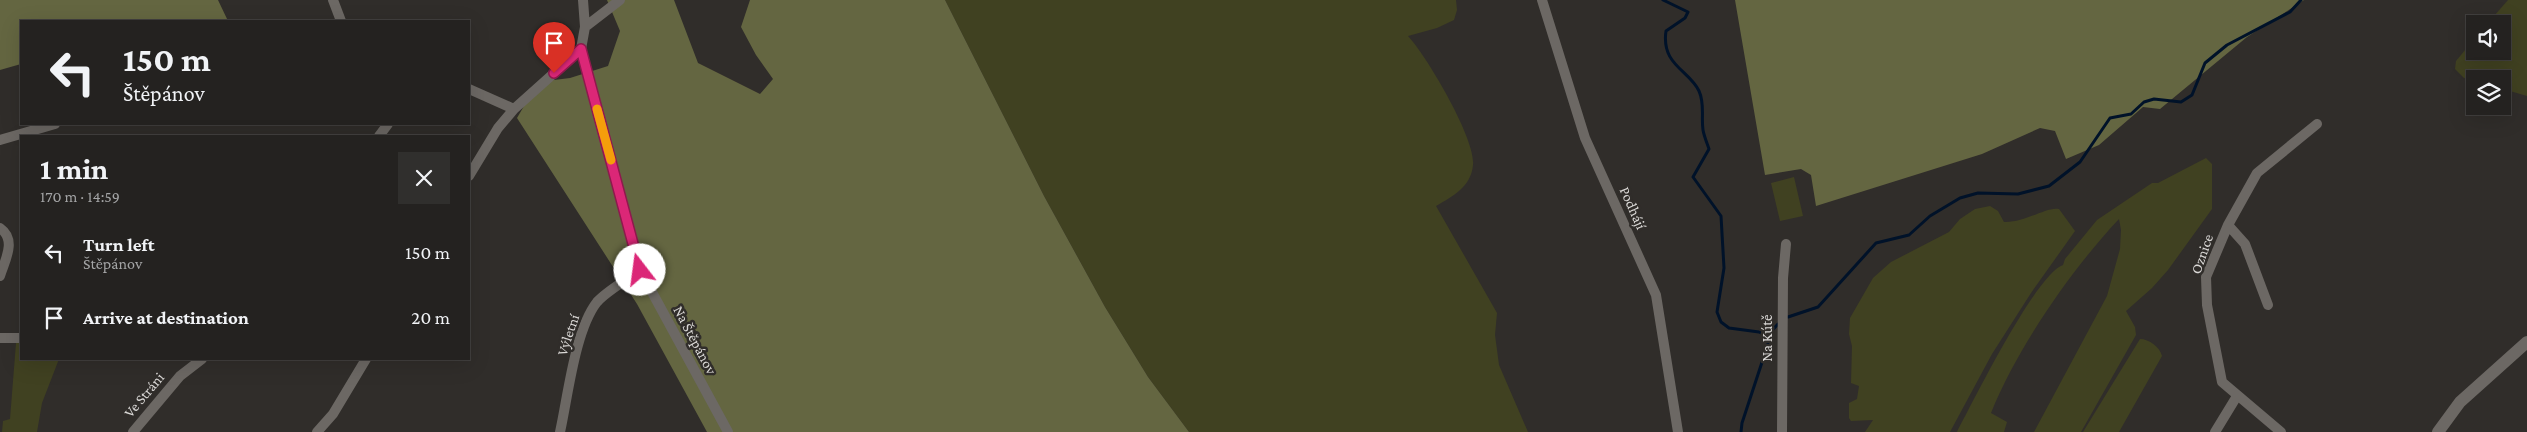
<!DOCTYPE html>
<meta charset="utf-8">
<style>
body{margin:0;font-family:"Crimson Pro",serif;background:#302f2d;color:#f1f3f6;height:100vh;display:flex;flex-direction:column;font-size:19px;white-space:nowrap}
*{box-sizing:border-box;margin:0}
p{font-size:16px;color:#a3a4a5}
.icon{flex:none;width:28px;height:28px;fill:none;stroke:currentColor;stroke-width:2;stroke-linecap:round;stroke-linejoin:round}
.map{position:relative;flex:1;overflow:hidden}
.sheet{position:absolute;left:20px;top:135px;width:450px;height:225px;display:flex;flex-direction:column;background:#242220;border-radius:0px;box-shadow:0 5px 20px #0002,0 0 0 1px #413f3e}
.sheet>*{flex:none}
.guide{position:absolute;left:20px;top:20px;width:450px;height:105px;border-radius:0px;box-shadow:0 5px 20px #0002,0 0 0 1px #413f3e;background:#242220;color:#f1f3f6;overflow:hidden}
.tools{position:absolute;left:2466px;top:15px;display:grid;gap:10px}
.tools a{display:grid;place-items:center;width:45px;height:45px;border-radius:0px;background:#242220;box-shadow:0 5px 20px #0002,0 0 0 1px #413f3e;font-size:25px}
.pin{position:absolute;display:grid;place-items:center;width:42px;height:42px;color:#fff;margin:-51px -21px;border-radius:50% 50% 50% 0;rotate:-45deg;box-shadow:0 0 5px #0007}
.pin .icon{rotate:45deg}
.me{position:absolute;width:55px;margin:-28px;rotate:345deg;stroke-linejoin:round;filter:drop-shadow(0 0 4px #0008)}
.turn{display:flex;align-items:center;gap:18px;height:105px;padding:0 20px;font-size:22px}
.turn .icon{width:65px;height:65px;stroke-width:2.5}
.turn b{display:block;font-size:35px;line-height:42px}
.round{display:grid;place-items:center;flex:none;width:52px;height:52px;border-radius:0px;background:#302f2d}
.head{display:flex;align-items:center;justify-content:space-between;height:85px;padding:0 20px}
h1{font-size:30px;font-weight:700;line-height:38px}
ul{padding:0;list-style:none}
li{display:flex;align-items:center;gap:15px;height:65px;padding:0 20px}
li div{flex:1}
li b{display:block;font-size:19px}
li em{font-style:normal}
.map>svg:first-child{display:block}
</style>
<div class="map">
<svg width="2527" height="432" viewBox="0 0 2527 432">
<rect width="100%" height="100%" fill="#302d2a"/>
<path fill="#404121" d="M 945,0 L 1456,0 L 1457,10 L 1454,20 L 1437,28 L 1408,36 C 1426,55 1476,139 1473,165 C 1471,187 1453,196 1436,206 L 1497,313 L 1495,335 L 1499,365 L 1528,432 L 1189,432 L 1148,377 L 1105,307 L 1044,196 Z
M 2508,0 L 2527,0 L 2527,96 L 2503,89 L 2502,79 L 2475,79 L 2475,81 L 2464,78 L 2455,69 L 2456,61 L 2475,38 L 2475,51 L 2502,51 L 2502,24 L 2487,24 Z
M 2206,158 L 2212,164 L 2212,209 L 2168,270 L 2152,288 L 2126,311 L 2135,327 L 2136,335 L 2081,432 L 2034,432 L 2107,296 L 2120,249 L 2121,230 L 2119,219 C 2071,270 2017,348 1991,413 L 2007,422 L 2004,432 L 1957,432 C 1973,402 2036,274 2063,265 L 2065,259 L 2097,220 L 2152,183 L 2158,183 Z
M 1794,177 L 1803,216 L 1780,221 L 1771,183 Z
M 1990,206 L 1998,211 L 2004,222 C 2025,223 2047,206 2059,209 L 2075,231 L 2031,293 L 1992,354 L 1950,432 L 1865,432 L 1873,420 L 1851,421 L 1849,418 L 1849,403 L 1857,399 L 1859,386 L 1851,383 L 1852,346 L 1849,334 L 1850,318 L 1873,278 L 1891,262 L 1949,232 L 1960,219 L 1975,209 Z
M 2140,339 C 2149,339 2160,347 2162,356 L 2119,432 L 2083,432 Z
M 16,343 L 21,343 L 21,359 L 59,359 L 42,403 L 37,432 L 2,432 L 3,421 L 10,419 Z"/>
<path fill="#646641" d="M 0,0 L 218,0 L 228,21 L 21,21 L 21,64 L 0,70 Z
M 607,0 L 674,0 L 698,63 L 760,94 L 773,79 L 756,55 L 741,27 L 750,0 L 945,0 L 1044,196 L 1105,307 L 1148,377 L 1189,432 L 707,432 L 637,304 L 517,118 L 538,82 L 570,78 L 608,66 L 620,31 Z
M 1735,0 L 2304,0 L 2247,37 L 2160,109 L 2143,107 L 2099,145 L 2066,159 L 2055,131 L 2040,128 L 1982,154 L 1816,206 L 1811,175 L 1801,169 L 1765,175 Z"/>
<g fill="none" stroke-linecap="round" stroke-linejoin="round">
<path stroke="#001229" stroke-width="3" d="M 1663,0 L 1688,12 L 1685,18 L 1666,31 C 1661,65 1689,70 1699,91 C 1705,104 1701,117 1703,130 C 1704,136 1707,143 1709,149 L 1693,177 L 1721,216 L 1724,268 L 1717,312 L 1721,322 L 1729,328 L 1759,332 L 1767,336 L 1769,341 L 1742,423 L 1741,432
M 1788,317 L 1818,307 L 1876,243 L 1909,235 L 1930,216 L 1960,198 L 1978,193 L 2018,194 L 2049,186 L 2080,162 L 2110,118 L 2131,114 L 2144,102 L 2154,99 L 2181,102 L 2192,95 L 2205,63 L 2227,45 L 2290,12 L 2301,0
M 1767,336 L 1778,324"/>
<path stroke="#6c6864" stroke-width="10" d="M 333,0 L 341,21
M 583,0 L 585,27 L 581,49 L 640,270 L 728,432
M 1542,0 L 1585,138 L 1656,295 L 1678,432
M 585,27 L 620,0
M 469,89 L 514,109
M 379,136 L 388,124
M 0,140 L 55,124
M 469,176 L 498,128 L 514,109 L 581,49
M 2228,225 L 2245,244 L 2268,305
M 0,228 C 17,240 5,260 0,276
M 0,338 L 21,338
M 133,432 L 180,376 L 202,359
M 317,432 L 333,414 L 366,359
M 560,432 C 568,396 575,330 597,302 C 608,290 627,280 640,270
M 1782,432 L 1783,278 L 1786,244
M 2215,432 L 2237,396
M 2281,432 L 2222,382 L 2207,305 L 2206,277 L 2228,225 L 2257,173 L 2317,124"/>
<path stroke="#6c6864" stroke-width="12" d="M 2438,432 L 2460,402 L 2527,342"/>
</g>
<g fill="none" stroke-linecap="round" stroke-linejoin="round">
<defs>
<path id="route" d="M 554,73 L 581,49 L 640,270"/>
</defs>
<use href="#route" stroke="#8e194d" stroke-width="12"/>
<use href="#route" stroke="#db2777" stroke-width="9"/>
<path stroke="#f59e0b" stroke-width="9" d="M 597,109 L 611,160"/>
</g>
<g text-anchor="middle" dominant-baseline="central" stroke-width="5" stroke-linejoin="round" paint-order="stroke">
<g font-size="15" fill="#d9d7d5" stroke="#302d2a">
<text transform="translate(1633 208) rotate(66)">Podhájí</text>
<text transform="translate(2202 254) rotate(-71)">Oznice</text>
<text transform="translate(568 335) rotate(-72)">Výletní</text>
<text transform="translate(1767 338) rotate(-90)">Na Kútě</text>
<text transform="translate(695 340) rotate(62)">Na Štěpánov</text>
<text transform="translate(144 395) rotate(-50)">Ve Stráni</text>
</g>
</g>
</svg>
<div class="tools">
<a><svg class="icon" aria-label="sound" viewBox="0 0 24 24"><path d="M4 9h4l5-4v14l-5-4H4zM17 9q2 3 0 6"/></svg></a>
<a><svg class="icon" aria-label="layers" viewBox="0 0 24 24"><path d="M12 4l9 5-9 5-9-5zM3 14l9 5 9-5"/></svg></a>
</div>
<div class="pin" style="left:554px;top:73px;background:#d93025"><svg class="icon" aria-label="arrive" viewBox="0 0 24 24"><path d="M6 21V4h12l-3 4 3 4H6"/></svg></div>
<svg class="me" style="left:640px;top:270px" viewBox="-20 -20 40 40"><circle r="19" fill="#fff"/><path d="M0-13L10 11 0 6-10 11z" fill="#db2777"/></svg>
<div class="guide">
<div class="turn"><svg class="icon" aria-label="left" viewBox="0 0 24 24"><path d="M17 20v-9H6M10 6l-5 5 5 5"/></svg><div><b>150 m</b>Štěpánov</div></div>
</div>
<section class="sheet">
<div class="head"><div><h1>1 min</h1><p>170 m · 14:59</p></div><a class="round"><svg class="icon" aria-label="close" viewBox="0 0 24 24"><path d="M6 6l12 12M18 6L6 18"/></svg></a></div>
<ul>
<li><svg class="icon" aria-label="left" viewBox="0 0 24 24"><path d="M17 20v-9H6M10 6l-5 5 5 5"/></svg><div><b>Turn left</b><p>Štěpánov</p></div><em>150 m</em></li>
<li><svg class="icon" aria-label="arrive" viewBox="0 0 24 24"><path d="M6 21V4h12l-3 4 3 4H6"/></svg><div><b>Arrive at destination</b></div><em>20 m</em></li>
</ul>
</section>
</div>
